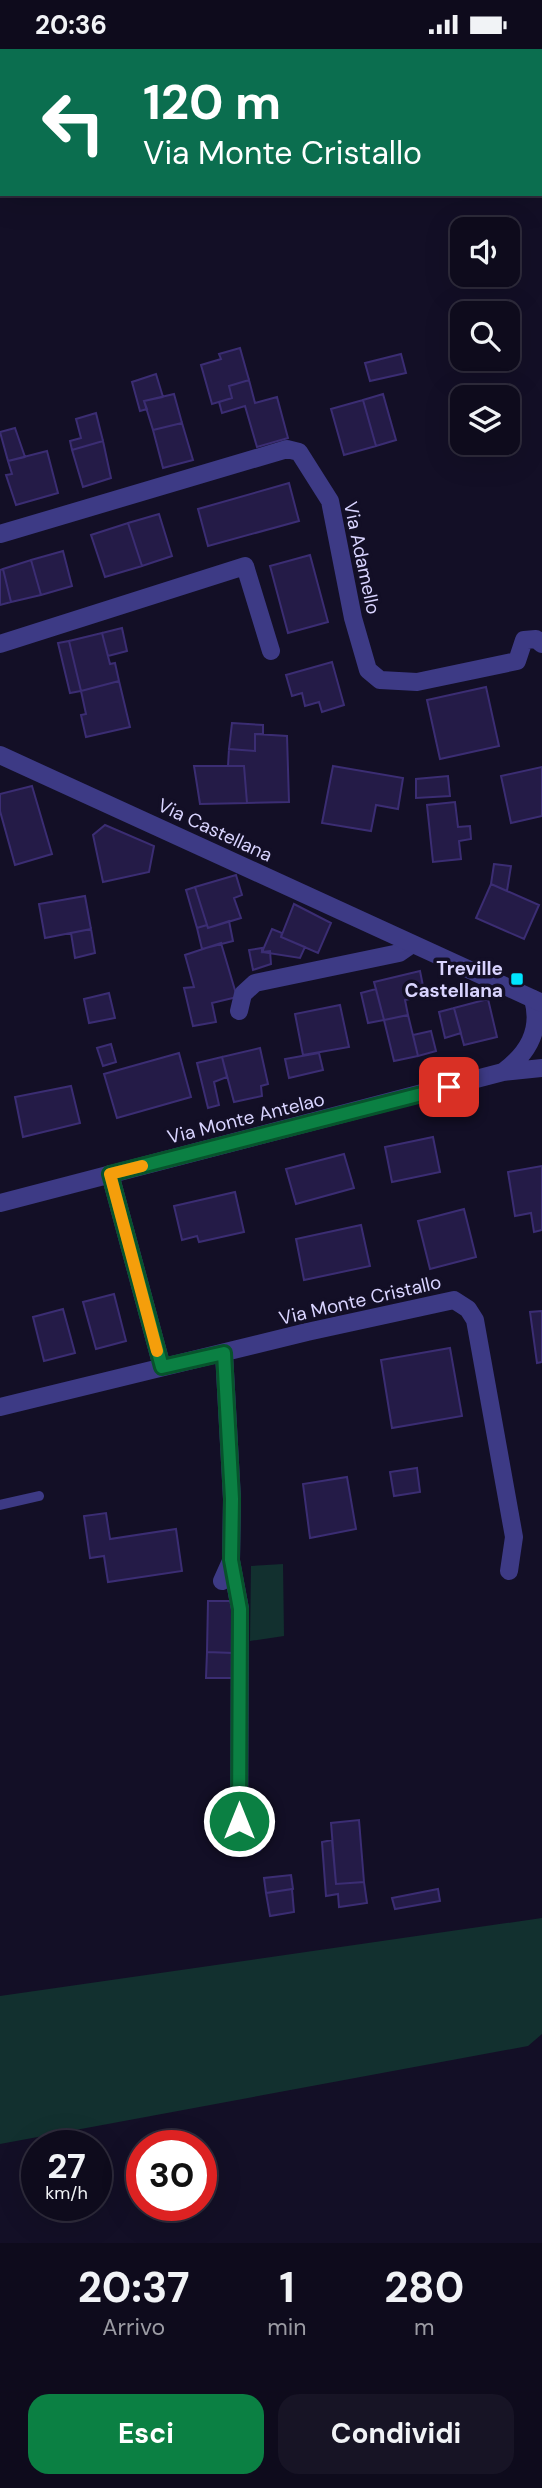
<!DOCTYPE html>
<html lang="it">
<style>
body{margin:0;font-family:"DM Sans",sans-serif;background:#171425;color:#f1f3f6;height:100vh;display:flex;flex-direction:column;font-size:26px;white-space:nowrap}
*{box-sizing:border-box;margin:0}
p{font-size:23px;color:#9b9ba3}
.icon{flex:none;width:38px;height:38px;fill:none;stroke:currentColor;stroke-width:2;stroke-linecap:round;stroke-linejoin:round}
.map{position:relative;height:2194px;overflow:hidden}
.sheet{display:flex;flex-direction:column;background:#0e0b1c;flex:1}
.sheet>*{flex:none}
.guide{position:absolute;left:0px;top:0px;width:542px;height:147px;box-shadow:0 7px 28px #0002,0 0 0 2px #2e2b3b;background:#0b6e4f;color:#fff;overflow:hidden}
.buttons{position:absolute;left:450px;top:168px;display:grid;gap:14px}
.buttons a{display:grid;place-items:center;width:70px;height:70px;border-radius:14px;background:#0e0b1c;box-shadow:0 7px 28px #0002,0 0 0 2px #2e2b3b;font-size:35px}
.speed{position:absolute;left:21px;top:2081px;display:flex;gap:14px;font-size:35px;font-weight:700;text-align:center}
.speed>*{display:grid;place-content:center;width:91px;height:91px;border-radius:50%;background:#0e0b1c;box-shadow:0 7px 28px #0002,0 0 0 2px #2e2b3b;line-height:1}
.speed small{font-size:18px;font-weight:400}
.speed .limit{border:10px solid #d22;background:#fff;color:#111}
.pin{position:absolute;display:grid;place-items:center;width:60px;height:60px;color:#fff;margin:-30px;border-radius:14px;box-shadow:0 4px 10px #0006}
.me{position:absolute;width:77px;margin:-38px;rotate:0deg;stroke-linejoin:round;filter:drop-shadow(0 0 5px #0008)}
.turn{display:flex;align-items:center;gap:24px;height:147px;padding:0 28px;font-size:32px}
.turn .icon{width:91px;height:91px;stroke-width:2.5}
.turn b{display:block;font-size:49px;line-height:60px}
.eta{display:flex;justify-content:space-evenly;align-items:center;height:119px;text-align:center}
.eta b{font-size:42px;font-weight:700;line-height:49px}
.cta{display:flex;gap:14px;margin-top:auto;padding:14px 28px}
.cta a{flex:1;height:80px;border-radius:21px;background:#0b8043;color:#fff;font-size:28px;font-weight:700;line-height:80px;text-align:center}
.cta a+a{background:#171425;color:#f1f3f6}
.status{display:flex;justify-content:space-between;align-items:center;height:49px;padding:0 35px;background:#0e0b1c;direction:ltr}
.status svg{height:19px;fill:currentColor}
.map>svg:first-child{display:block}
</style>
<div class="status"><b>20:36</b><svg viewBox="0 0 49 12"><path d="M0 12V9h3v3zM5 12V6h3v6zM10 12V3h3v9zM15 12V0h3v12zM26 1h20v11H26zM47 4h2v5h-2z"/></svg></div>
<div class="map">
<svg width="542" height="2194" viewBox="0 0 542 2194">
<rect width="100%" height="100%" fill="#130f26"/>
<path fill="#12302f" d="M 283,1515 L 284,1587 L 250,1592 L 251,1517 Z
M 542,1869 L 542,1985 L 528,1997 L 0,2095 L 0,1947 Z"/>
<path fill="#241b47" stroke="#3b2d73" stroke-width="2" d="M 240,299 L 249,331 L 229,337 L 232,349 L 212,355 L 201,316 L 221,310 L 219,305 Z
M 401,305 L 406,324 L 370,332 L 365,314 Z
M 156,325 L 163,348 L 144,352 L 147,360 L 140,362 L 132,333 Z
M 249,331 L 255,354 L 277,348 L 288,389 L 257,398 L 245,357 L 222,364 L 219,353 L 232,349 L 229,337 Z
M 174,345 L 182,374 L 153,381 L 144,352 Z
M 383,345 L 396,391 L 376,397 L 363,351 Z
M 363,351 L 376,397 L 344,406 L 331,360 Z
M 96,364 L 103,392 L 72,401 L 70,392 L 81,389 L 76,370 Z
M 182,374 L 193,411 L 163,419 L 153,381 Z
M 15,379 L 25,408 L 8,412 L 0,383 Z
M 103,392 L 111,429 L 83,438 L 72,401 Z
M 47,402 L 58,444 L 16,456 L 6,426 L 12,425 L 8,412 Z
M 289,434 L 299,472 L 208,497 L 198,460 Z
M 159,465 L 172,507 L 142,517 L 128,474 Z
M 128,474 L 142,517 L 105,528 L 91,486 Z
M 63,502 L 72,537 L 41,546 L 31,511 Z
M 310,506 L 328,573 L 288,584 L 270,517 Z
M 31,511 L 41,546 L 11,553 L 3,520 Z
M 3,520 L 11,553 L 0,556 L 0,521 Z
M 122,579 L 127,602 L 108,607 L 102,584 Z
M 102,584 L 110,615 L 115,614 L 119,632 L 81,642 L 69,592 Z
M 69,592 L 81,642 L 70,644 L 58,594 Z
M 332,613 L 344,656 L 322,663 L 319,653 L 305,657 L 302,644 L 292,647 L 286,626 Z
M 119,632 L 130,678 L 86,688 L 81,666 L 86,665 L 81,642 Z
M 486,638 L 499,697 L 440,710 L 427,651 Z
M 232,674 L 263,676 L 263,685 L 255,685 L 255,702 L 229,700 Z
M 255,685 L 287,687 L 289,753 L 247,754 L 244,717 L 228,717 L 229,700 L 255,702 Z
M 194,717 L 244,717 L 247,754 L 200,755 Z
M 333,717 L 403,729 L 398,760 L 376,756 L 371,782 L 322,774 Z
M 542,718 L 542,767 L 511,774 L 501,727 Z
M 448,727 L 450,747 L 416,749 L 416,730 Z
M 32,737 L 52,805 L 15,816 L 0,762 L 0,745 Z
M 455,753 L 458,778 L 470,777 L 471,790 L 459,792 L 461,810 L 433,813 L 427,756 Z
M 105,776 L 154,797 L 149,823 L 103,833 L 93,786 Z
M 494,815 L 511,817 L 507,842 L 491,835 Z
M 236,826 L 242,846 L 234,849 L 241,869 L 208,879 L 195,838 Z
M 491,835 L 539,856 L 524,890 L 476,869 Z
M 195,838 L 207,876 L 197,879 L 186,841 Z
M 85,847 L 91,880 L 45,889 L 39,855 Z
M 294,855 L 331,874 L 318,904 L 281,888 Z
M 229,872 L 233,892 L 202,900 L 197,879 L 207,876 L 208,879 Z
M 91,880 L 95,904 L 75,909 L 71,884 Z
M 272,880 L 282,884 L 281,888 L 305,898 L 300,909 L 262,903 Z
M 221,894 L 237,948 L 212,954 L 216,973 L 193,977 L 184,939 L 194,938 L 185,906 Z
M 262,899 L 262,903 L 270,902 L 271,915 L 253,921 L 249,901 Z
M 420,922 L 425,947 L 405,951 L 408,966 L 384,971 L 374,933 Z
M 376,940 L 384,971 L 368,974 L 361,944 Z
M 109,944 L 115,969 L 89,974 L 84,950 Z
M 488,950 L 497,988 L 464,996 L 454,959 Z
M 340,956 L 349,998 L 303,1006 L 295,965 Z
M 454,959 L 461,984 L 445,989 L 439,963 Z
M 408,966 L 418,1007 L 394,1012 L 384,971 Z
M 431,982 L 436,1002 L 418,1007 L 413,986 Z
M 111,995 L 116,1013 L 103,1017 L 97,999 Z
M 260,999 L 268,1035 L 261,1037 L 262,1047 L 234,1053 L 222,1008 Z
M 179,1004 L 191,1048 L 117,1069 L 104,1025 Z
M 319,1004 L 323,1021 L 289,1029 L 285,1010 Z
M 222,1008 L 227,1028 L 214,1033 L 219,1056 L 208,1059 L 197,1014 Z
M 71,1037 L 80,1074 L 23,1088 L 15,1048 Z
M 433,1088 L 440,1123 L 392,1133 L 385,1098 Z
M 344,1105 L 354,1139 L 296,1155 L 286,1120 Z
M 542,1117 L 542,1181 L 534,1183 L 531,1164 L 515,1167 L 508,1123 Z
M 235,1143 L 244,1183 L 199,1193 L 197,1187 L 182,1191 L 174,1157 Z
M 464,1160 L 476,1208 L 430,1220 L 418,1172 Z
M 361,1176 L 370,1217 L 304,1231 L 296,1190 Z
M 114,1245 L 126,1292 L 96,1300 L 83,1253 Z
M 63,1260 L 75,1304 L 44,1312 L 33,1268 Z
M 542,1262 L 542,1313 L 537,1314 L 530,1263 Z
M 450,1299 L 462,1367 L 392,1379 L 381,1311 Z
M 417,1419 L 420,1443 L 394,1447 L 390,1423 Z
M 347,1428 L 356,1480 L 310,1489 L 303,1435 Z
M 106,1464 L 110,1490 L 176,1480 L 182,1522 L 108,1533 L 104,1507 L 90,1509 L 84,1467 Z
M 208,1552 L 234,1552 L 233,1604 L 207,1603 Z
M 207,1603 L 233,1604 L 233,1629 L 206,1629 Z
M 359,1771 L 364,1833 L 336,1835 L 331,1774 Z
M 332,1791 L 336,1835 L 364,1833 L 367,1854 L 339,1858 L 338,1845 L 326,1847 L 322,1793 Z
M 291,1826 L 293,1840 L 266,1844 L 264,1829 Z
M 292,1840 L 294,1863 L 270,1867 L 266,1844 Z
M 438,1840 L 440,1852 L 395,1860 L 392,1849 Z"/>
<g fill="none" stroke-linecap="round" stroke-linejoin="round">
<path stroke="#3d3a85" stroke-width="10" d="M 0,1456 L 39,1447"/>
<path stroke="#3d3a85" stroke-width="18" d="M 0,485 L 287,400 L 299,403 L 330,452 L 353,569 L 368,621 L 380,631 L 417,633 L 517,612 L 524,591 L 536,590 L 542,595
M 0,595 L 245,517 L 271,602
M 239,962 L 243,945 L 255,934 L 399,904 L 412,895
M 503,1023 C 527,1005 542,982 533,950
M 110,1125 L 162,1318
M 0,1154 L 503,1023 L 542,1019
M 0,1358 L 307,1283 L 454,1251 L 468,1260 L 475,1271 L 514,1488 L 509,1522
M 231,1512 L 240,1560 L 239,1799 L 255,1795
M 222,1532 L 231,1512 L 232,1450 L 224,1304"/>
<path stroke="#3d3a85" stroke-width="18" d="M 0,706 L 542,954"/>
</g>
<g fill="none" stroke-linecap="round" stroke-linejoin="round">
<defs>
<path id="route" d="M 239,1772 L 240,1560 L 231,1511 L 232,1450 L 224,1304 L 162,1318 L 110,1125 L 449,1038"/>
</defs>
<use href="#route" stroke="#07532c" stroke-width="18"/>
<use href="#route" stroke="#0b8043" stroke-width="12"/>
<path stroke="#f59e0b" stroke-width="12" d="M 142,1117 L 110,1125 L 157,1302"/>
</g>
<rect fill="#00e5ff" stroke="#130f26" stroke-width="2.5" x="510" y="923" width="14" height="14" rx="3.5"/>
<g text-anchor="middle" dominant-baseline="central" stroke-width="7" stroke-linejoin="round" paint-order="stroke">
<g font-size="19" fill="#d9d4ff" stroke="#130f26">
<text transform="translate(362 509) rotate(78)">Via Adamello</text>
<text transform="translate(215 781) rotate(25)">Via Castellana</text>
<text transform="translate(246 1069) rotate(-14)">Via Monte Antelao</text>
<text transform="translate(360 1251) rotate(-13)">Via Monte Cristallo</text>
</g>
<g font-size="19" font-weight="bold" fill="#d9d4ff" stroke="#130f26" text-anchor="end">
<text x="503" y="919">Treville<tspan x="503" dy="22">Castellana</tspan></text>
</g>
</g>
</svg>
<div class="buttons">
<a><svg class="icon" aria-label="sound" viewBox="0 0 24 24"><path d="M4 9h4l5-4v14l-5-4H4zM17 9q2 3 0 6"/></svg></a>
<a><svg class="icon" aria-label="search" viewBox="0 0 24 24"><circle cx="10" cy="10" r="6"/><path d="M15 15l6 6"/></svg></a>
<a><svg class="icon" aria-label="layers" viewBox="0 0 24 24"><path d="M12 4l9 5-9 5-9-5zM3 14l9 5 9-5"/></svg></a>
</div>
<div class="speed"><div>27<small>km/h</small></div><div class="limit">30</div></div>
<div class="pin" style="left:449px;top:1038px;background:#d93025"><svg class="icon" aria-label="arrive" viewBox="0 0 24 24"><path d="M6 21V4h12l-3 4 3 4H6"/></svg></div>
<svg class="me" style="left:239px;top:1772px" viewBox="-20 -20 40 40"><circle r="17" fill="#0b8043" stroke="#fff" stroke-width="3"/><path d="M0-11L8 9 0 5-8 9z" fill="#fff"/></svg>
<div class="guide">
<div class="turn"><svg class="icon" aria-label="left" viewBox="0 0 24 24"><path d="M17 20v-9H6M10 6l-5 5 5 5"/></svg><div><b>120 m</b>Via Monte Cristallo</div></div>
</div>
</div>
<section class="sheet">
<div class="eta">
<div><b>20:37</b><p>Arrivo</p></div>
<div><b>1</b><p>min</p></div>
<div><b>280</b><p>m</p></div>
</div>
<div class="cta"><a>Esci</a><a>Condividi</a></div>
</section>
